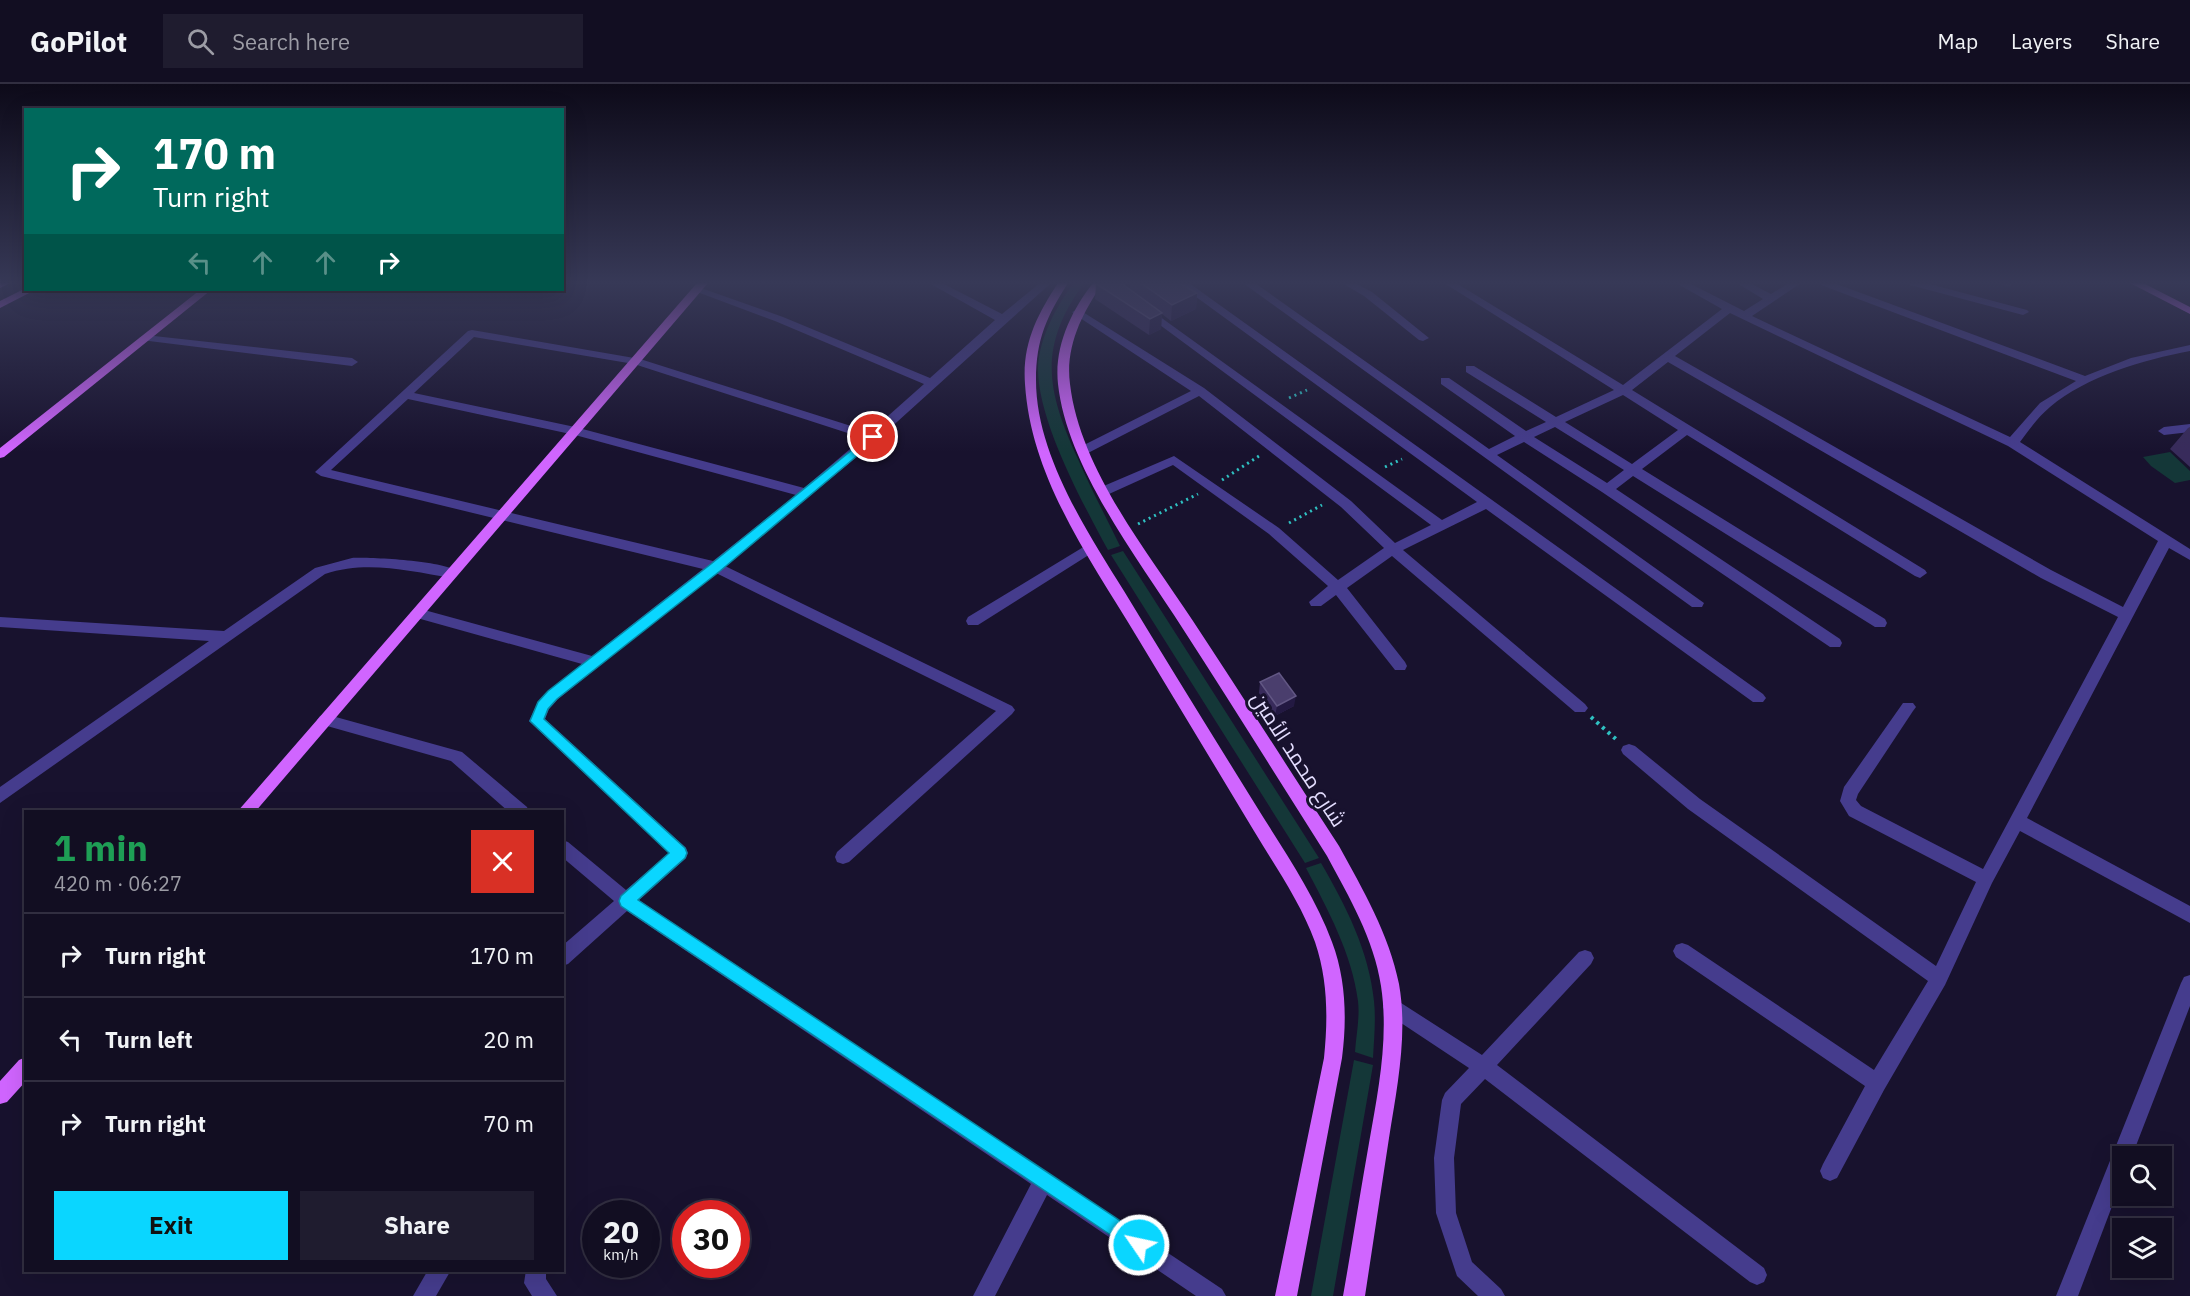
<!DOCTYPE html>
<meta charset="utf-8">
<style>
body{margin:0;font-family:"IBM Plex Sans",Cairo,sans-serif;background:#1f1c2f;color:#f1f3f6;height:100vh;display:flex;flex-direction:column;font-size:22px;white-space:nowrap}
*{box-sizing:border-box;margin:0}
p{font-size:20px;color:#9c9ca5}
.icon{flex:none;width:33px;height:33px;fill:none;stroke:currentColor;stroke-width:2;stroke-linecap:round;stroke-linejoin:round}
.map{position:relative;flex:1;overflow:hidden}
.drawer{position:absolute;left:24px;top:726px;width:540px;height:462px;display:flex;flex-direction:column;background:#120e22;border-radius:0px;box-shadow:0 6px 24px #0002,0 0 0 2px #312e40}
.drawer>*{flex:none}
.banner{position:absolute;left:24px;top:24px;width:540px;height:183px;border-radius:0px;box-shadow:0 6px 24px #0002,0 0 0 2px #312e40;background:#00695c;color:#fff;overflow:hidden}
.controls{position:absolute;left:2112px;top:1062px;display:grid;gap:12px}
.controls a{display:grid;place-items:center;width:60px;height:60px;border-radius:0px;background:#120e22;box-shadow:0 6px 24px #0002,0 0 0 2px #312e40;font-size:30px}
.speed{position:absolute;left:582px;top:1116px;display:flex;gap:12px;font-size:30px;font-weight:700;text-align:center}
.speed>*{display:grid;place-content:center;width:78px;height:78px;border-radius:50%;background:#120e22;box-shadow:0 6px 24px #0002,0 0 0 2px #312e40;line-height:1}
.speed small{font-size:15px;font-weight:400}
.speed .limit{border:9px solid #d22;background:#fff;color:#111}
.pin{position:absolute;display:grid;place-items:center;width:51px;height:51px;color:#fff;margin:-26px;border:3px solid #fff;border-radius:50%;box-shadow:0 2px 6px #0007}
.me{position:absolute;width:66px;margin:-33px;rotate:304deg;stroke-linejoin:round;filter:drop-shadow(0 0 4px #0008)}
.turn{display:flex;align-items:center;gap:21px;height:126px;padding:0 30px;font-size:27px}
.turn .icon{width:78px;height:78px;stroke-width:2.5}
.turn b{display:block;font-size:42px;line-height:51px}
.lanes{display:flex;align-items:center;height:57px;padding:0 30px;background:#0003;justify-content:center;gap:30px;direction:ltr}
.lanes .off{opacity:.35}
.round{display:grid;place-items:center;flex:none;width:63px;height:63px;border-radius:0px;background:#1f1c2f}
.headline{display:flex;align-items:center;justify-content:space-between;height:102px;padding:0 30px}
h1{font-size:36px;font-weight:700;line-height:45px;color:#1e9e55}
.cta{display:flex;gap:12px;margin-top:auto;padding:12px 30px}
.cta a{flex:1;height:69px;border-radius:0px;background:#0ad6ff;color:#111;font-size:24px;font-weight:700;line-height:69px;text-align:center}
.cta a+a{background:#1f1c2f;color:#f1f3f6}
ul{padding:0;list-style:none}
li{display:flex;align-items:center;gap:18px;height:84px;padding:0 30px;border-top:2px solid #312e40}
li div{flex:1}
li b{display:block;font-size:22px}
li em{font-style:normal}
header{display:flex;align-items:center;gap:36px;box-sizing:border-box;height:84px;padding:0 30px;background:#120e22;border-bottom:2px solid #312e40}
header strong{font-size:28px}
nav{display:flex;gap:33px;margin-inline-start:auto;font-size:21px}
.search{width:420px;height:54px;background:#1f1c2f;display:flex;align-items:center;gap:15px;box-sizing:border-box;padding:0 21px;border-radius:0px;color:#9c9ca5;font-size:22px}
.map>svg:first-child{display:block}
</style>
<header>
<strong>GoPilot</strong>
<div class="search"><svg class="icon" aria-label="search" viewBox="0 0 24 24"><circle cx="10" cy="10" r="6"/><path d="M15 15l6 6"/></svg>Search here</div>
<nav><a>Map</a><a>Layers</a><a>Share</a></nav>
</header>
<div class="map">
<svg width="2190" height="1212" viewBox="0 0 2190 1212">
<rect width="100%" height="100%" fill="#18122e"/>
<path fill="#143738" d="M 1074,199 L 1084,199 C 1037,264 1047,307 1078,375 C 1091,405 1106,433 1120,462 L 1108,466 C 1083,420 1037,336 1038,283 C 1039,255 1057,220 1074,199 Z
M 2170,368 L 2190,387 L 2190,396 L 2175,399 L 2151,382 L 2143,373 Z
M 1123,467 L 1319,774 L 1305,779 L 1111,471 Z
M 1321,779 C 1346,822 1369,867 1374,917 C 1376,936 1374,955 1373,974 L 1355,968 C 1356,952 1360,934 1358,917 C 1352,870 1328,826 1306,784 Z
M 1354,976 L 1373,981 L 1333,1212 L 1311,1212 Z"/>
<g fill="none" stroke-linecap="round" stroke-linejoin="round">
<path stroke="#2fc1c2" stroke-width="3" stroke-dasharray="2 4" stroke-linecap="butt" d="M 1289,314 L 1307,306
M 1385,383 L 1402,375
M 1222,396 L 1259,372
M 1289,439 L 1322,421
M 1138,440 L 1198,410"/>
<path stroke="#2fc1c2" stroke-width="4" stroke-dasharray="3 4.5" stroke-linecap="butt" d="M 1591,633 L 1617,656"/>
<path fill="#453c8d" fill-rule="evenodd" d="M 929,199 L 942,199 L 1002,230 L 1040,199 L 1051,199 L 877,356 L 725,482 L 1012,622 L 1015,626 L 1012,630 L 849,778 L 843,780 L 837,778 L 835,773 L 837,768 L 996,627 L 716,489 L 558,615 L 549,625 L 545,635 L 686,764 L 688,769 L 686,774 L 639,816 L 1222,1205 L 1226,1212 L 1196,1212 L 1047,1111 L 995,1212 L 973,1212 L 1031,1100 L 627,827 L 568,880 L 562,882 L 562,862 L 614,817 L 562,773 L 562,756 L 568,758 L 626,806 L 669,769 L 529,637 L 538,618 L 582,580 L 417,534 L 410,529 L 417,524 L 592,572 L 703,485 L 321,392 L 315,388 L 468,247 L 472,246 L 640,275 L 870,348 L 924,300 L 775,237 L 692,206 L 697,203 L 701,204 L 783,233 L 930,294 L 995,236 ZM 474,253 L 634,280 L 863,354 L 804,404 L 575,343 L 414,309 ZM 408,315 L 575,351 L 796,411 L 713,477 L 331,386 Z
M 1177,199 L 1189,199 L 1763,610 L 1766,614 L 1763,618 L 1753,618 L 1486,425 L 1403,466 L 1585,620 L 1588,624 L 1585,628 L 1575,628 L 1392,472 L 1347,504 L 1405,578 L 1407,582 L 1405,586 L 1395,586 L 1336,511 L 1321,522 L 1311,522 L 1309,518 L 1328,502 L 1269,450 L 1173,381 L 1109,410 L 1099,410 L 1098,407 L 1099,404 L 1174,372 L 1279,444 L 1338,496 L 1384,464 L 1341,423 L 1199,312 L 1088,369 L 1080,369 L 1078,366 L 1080,363 L 1191,307 L 1074,230 L 1072,228 L 1078,225 L 1204,304 L 1351,417 L 1395,459 L 1431,441 L 1141,227 L 1141,223 L 1145,222 L 1442,436 L 1477,418 Z
M 1243,199 L 1255,199 L 1489,365 L 1515,352 L 1441,300 L 1441,294 L 1449,294 L 1526,347 L 1546,338 L 1466,288 L 1466,282 L 1474,282 L 1556,333 L 1614,306 L 1444,199 L 1456,199 L 1623,301 L 1722,225 L 1676,199 L 1689,199 L 1744,227 L 1763,215 L 1737,199 L 1750,199 L 1771,210 L 1789,199 L 1801,199 L 1752,232 L 2010,353 L 2040,319 L 2076,297 L 1821,201 L 1820,199 L 1834,199 L 2085,292 L 2131,274 L 2190,261 L 2190,267 C 2143,276 2087,292 2050,323 C 2038,333 2029,346 2020,358 L 2190,465 L 2190,476 L 2169,464 L 2027,734 L 2190,822 L 2190,839 L 2020,747 L 1992,799 L 1945,901 L 1884,1006 L 1837,1094 L 1830,1097 L 1823,1094 L 1820,1087 L 1823,1080 L 1865,1002 L 1676,873 L 1673,867 L 1676,861 L 1682,859 L 1688,861 L 1874,986 L 1928,897 L 1688,725 L 1623,670 L 1621,666 L 1623,662 L 1629,660 L 1635,662 L 1700,715 L 1936,882 L 1976,798 L 1849,732 L 1840,717 L 1844,703 L 1903,619 L 1913,619 L 1916,623 L 1913,627 L 1858,710 L 1856,716 L 1861,722 L 1983,785 L 2118,533 L 2041,494 L 1668,278 L 1632,306 L 1925,486 L 1927,489 L 1920,494 L 1915,492 L 1687,351 L 1642,385 L 1885,535 L 1887,539 L 1885,543 L 1875,543 L 1633,392 L 1616,405 L 1840,555 L 1842,559 L 1840,563 L 1830,563 L 1602,408 L 1524,358 L 1497,371 L 1704,519 L 1702,523 L 1692,523 ZM 1730,229 L 2008,362 L 2158,457 L 2123,523 L 2051,486 L 1675,272 ZM 1623,311 L 1678,346 L 1632,380 L 1565,338 ZM 1555,343 L 1624,386 L 1607,399 L 1534,353 Z
M 1342,199 L 1355,199 L 1372,208 L 1429,254 L 1423,257 L 1419,256 L 1364,212 Z
M 1909,199 L 1926,199 L 2027,226 L 2029,228 L 2023,231 L 1910,201 Z
M 145,251 L 352,274 L 358,278 L 352,282 L 141,256 L 139,254 Z
M 2190,340 L 2190,348 L 2164,351 L 2158,347 L 2164,343 Z
M 1090,459 L 1097,464 L 1095,467 L 978,541 L 968,541 L 966,537 L 968,533 Z
M 352,474 C 370,473 450,477 459,489 L 452,494 C 409,487 367,476 325,490 L 0,719 L 0,703 L 209,557 L 0,543 L 0,533 L 224,547 L 315,484 Z
M 325,630 L 462,668 L 527,723 L 529,728 L 509,728 L 451,677 L 320,640 L 317,636 L 320,632 Z
M 1585,866 L 1591,868 L 1594,874 L 1591,880 L 1497,981 L 1764,1184 L 1767,1191 L 1764,1198 L 1757,1201 L 1750,1198 L 1485,995 L 1461,1020 L 1454,1074 L 1456,1129 L 1472,1178 L 1501,1205 L 1505,1212 L 1478,1212 L 1457,1192 L 1436,1129 L 1434,1074 L 1442,1016 L 1445,1009 L 1469,984 L 1386,929 L 1383,923 L 1386,917 L 1392,914 L 1398,917 L 1482,971 L 1579,868 Z
M 2190,891 L 2190,922 L 2132,1072 L 2122,1072 L 2122,1096 L 2078,1212 L 2056,1212 L 2181,899 L 2184,893 Z
M 428,1186 L 451,1186 L 436,1212 L 413,1212 Z
M 526,1186 L 546,1186 L 546,1195 L 557,1212 L 532,1212 L 524,1199 Z"/>
<path fill="#d065ff" fill-rule="evenodd" d="M 0,199 L 10,199 L 0,204 Z
M 697,199 L 708,199 L 255,728 L 237,728 Z
M 1058,199 L 1068,199 C 1047,232 1036,255 1036,296 C 1036,370 1086,446 1124,507 C 1167,578 1211,649 1255,720 C 1282,764 1314,809 1332,858 C 1346,895 1347,935 1342,974 L 1297,1212 L 1275,1212 L 1324,974 C 1328,935 1328,896 1315,858 C 1301,819 1275,782 1254,747 C 1215,682 1176,618 1137,553 C 1090,475 1031,394 1025,300 C 1022,260 1037,231 1058,199 Z
M 1093,199 L 1103,199 C 1082,229 1065,263 1070,300 C 1080,385 1147,467 1193,537 C 1242,611 1290,687 1339,762 C 1363,806 1389,850 1399,900 C 1408,950 1397,1004 1389,1054 C 1381,1107 1373,1159 1365,1212 L 1343,1212 C 1352,1161 1360,1110 1369,1059 C 1378,1008 1389,954 1381,902 C 1374,855 1349,813 1327,772 C 1279,696 1232,621 1183,545 C 1139,476 1067,384 1058,300 C 1054,263 1071,227 1093,199 Z
M 2130,199 L 2143,199 L 2190,223 L 2190,230 Z
M 26,204 L 35,206 L 0,224 L 0,217 Z
M 200,206 L 211,206 L 4,373 L 0,374 L 0,364 Z
M 26,973 L 26,997 L 7,1018 L 0,1020 L 0,997 L 19,976 Z"/>
</g>
<path fill="#382b5b" d="M 1096,199 L 1130,206 L 1130,199 L 1179,199 L 1197,209 L 1196,225 L 1171,237 L 1162,230 L 1161,245 L 1149,251 L 1095,215 Z
M 1996,199 L 2013,199 L 2010,203 Z
M 2190,343 L 2190,383 L 2170,365 L 2188,344 Z
M 1260,598 L 1294,622 L 1275,632 L 1259,609 Z"/>
<path fill="#231942" d="M 1197,209 L 1196,225 L 1171,237 L 1172,221 Z
M 1162,229 L 1161,245 L 1149,251 L 1150,235 Z
M 1296,612 L 1294,622 L 1275,632 L 1277,622 Z"/>
<path fill="#4a3e6d" stroke="#625784" stroke-width="1.5" d="M 1095,199 L 1121,199 L 1162,229 L 1150,235 Z
M 1141,199 L 1179,199 L 1197,209 L 1172,221 Z
M 1279,589 L 1296,612 L 1277,622 L 1260,598 Z"/>
<linearGradient id="sky" x2="0" y2="1"><stop stop-color="#0d0a19"/><stop offset="0.54" stop-color="#373957"/><stop offset="1" stop-color="#373957" stop-opacity="0"/></linearGradient>
<rect width="2190" height="368" fill="url(#sky)"/>
<path fill="#0ad6ff" stroke="#068ba6" stroke-width="1.5" d="M 873,349 L 879,353 L 877,355 L 720,487 L 557,615 L 548,625 L 544,635 L 685,764 L 687,769 L 685,774 L 638,816 L 1146,1154 L 1148,1161 L 1146,1167 L 1139,1170 L 621,822 L 619,817 L 621,812 L 669,769 L 530,637 L 538,618 L 548,607 L 711,480 Z"/>
<g text-anchor="middle" dominant-baseline="central" stroke-width="6" stroke-linejoin="round" paint-order="stroke">
<g font-size="21" fill="#e4deff" stroke="#18122e">
<text transform="translate(1299 675) rotate(57)">شارع محمد الأمين</text>
</g>
</g>
</svg>
<div class="controls">
<a><svg class="icon" aria-label="search" viewBox="0 0 24 24"><circle cx="10" cy="10" r="6"/><path d="M15 15l6 6"/></svg></a>
<a><svg class="icon" aria-label="layers" viewBox="0 0 24 24"><path d="M12 4l9 5-9 5-9-5zM3 14l9 5 9-5"/></svg></a>
</div>
<div class="speed"><div>20<small>km/h</small></div><div class="limit">30</div></div>
<div class="pin" style="left:873px;top:353px;background:#d93025"><svg class="icon" aria-label="arrive" viewBox="0 0 24 24"><path d="M6 21V4h12l-3 4 3 4H6"/></svg></div>
<svg class="me" style="left:1139px;top:1161px" viewBox="-20 -20 40 40"><circle r="17" fill="#0ad6ff" stroke="#fff" stroke-width="3"/><path d="M0-11L8 9 0 5-8 9z" fill="#fff"/></svg>
<div class="banner">
<div class="turn"><svg class="icon" aria-label="right" viewBox="0 0 24 24"><path d="M7 20v-9h11M14 6l5 5-5 5"/></svg><div><b>170 m</b>Turn right</div></div>
<div class="lanes"><svg class="icon off" aria-label="left" viewBox="0 0 24 24"><path d="M17 20v-9H6M10 6l-5 5 5 5"/></svg><svg class="icon off" aria-label="ahead" viewBox="0 0 24 24"><path d="M12 20V5M6 11l6-6 6 6"/></svg><svg class="icon off" aria-label="ahead" viewBox="0 0 24 24"><path d="M12 20V5M6 11l6-6 6 6"/></svg><svg class="icon" aria-label="right" viewBox="0 0 24 24"><path d="M7 20v-9h11M14 6l5 5-5 5"/></svg></div>
</div>
<section class="drawer">
<div class="headline"><div><h1>1 min</h1><p>420 m · 06:27</p></div><a class="round" style="background:#d93025;color:#fff"><svg class="icon" aria-label="close" viewBox="0 0 24 24"><path d="M6 6l12 12M18 6L6 18"/></svg></a></div>
<ul>
<li><svg class="icon" aria-label="right" viewBox="0 0 24 24"><path d="M7 20v-9h11M14 6l5 5-5 5"/></svg><div><b>Turn right</b></div><em>170 m</em></li>
<li><svg class="icon" aria-label="left" viewBox="0 0 24 24"><path d="M17 20v-9H6M10 6l-5 5 5 5"/></svg><div><b>Turn left</b></div><em>20 m</em></li>
<li><svg class="icon" aria-label="right" viewBox="0 0 24 24"><path d="M7 20v-9h11M14 6l5 5-5 5"/></svg><div><b>Turn right</b></div><em>70 m</em></li>
</ul>
<div class="cta"><a>Exit</a><a>Share</a></div>
</section>
</div>
